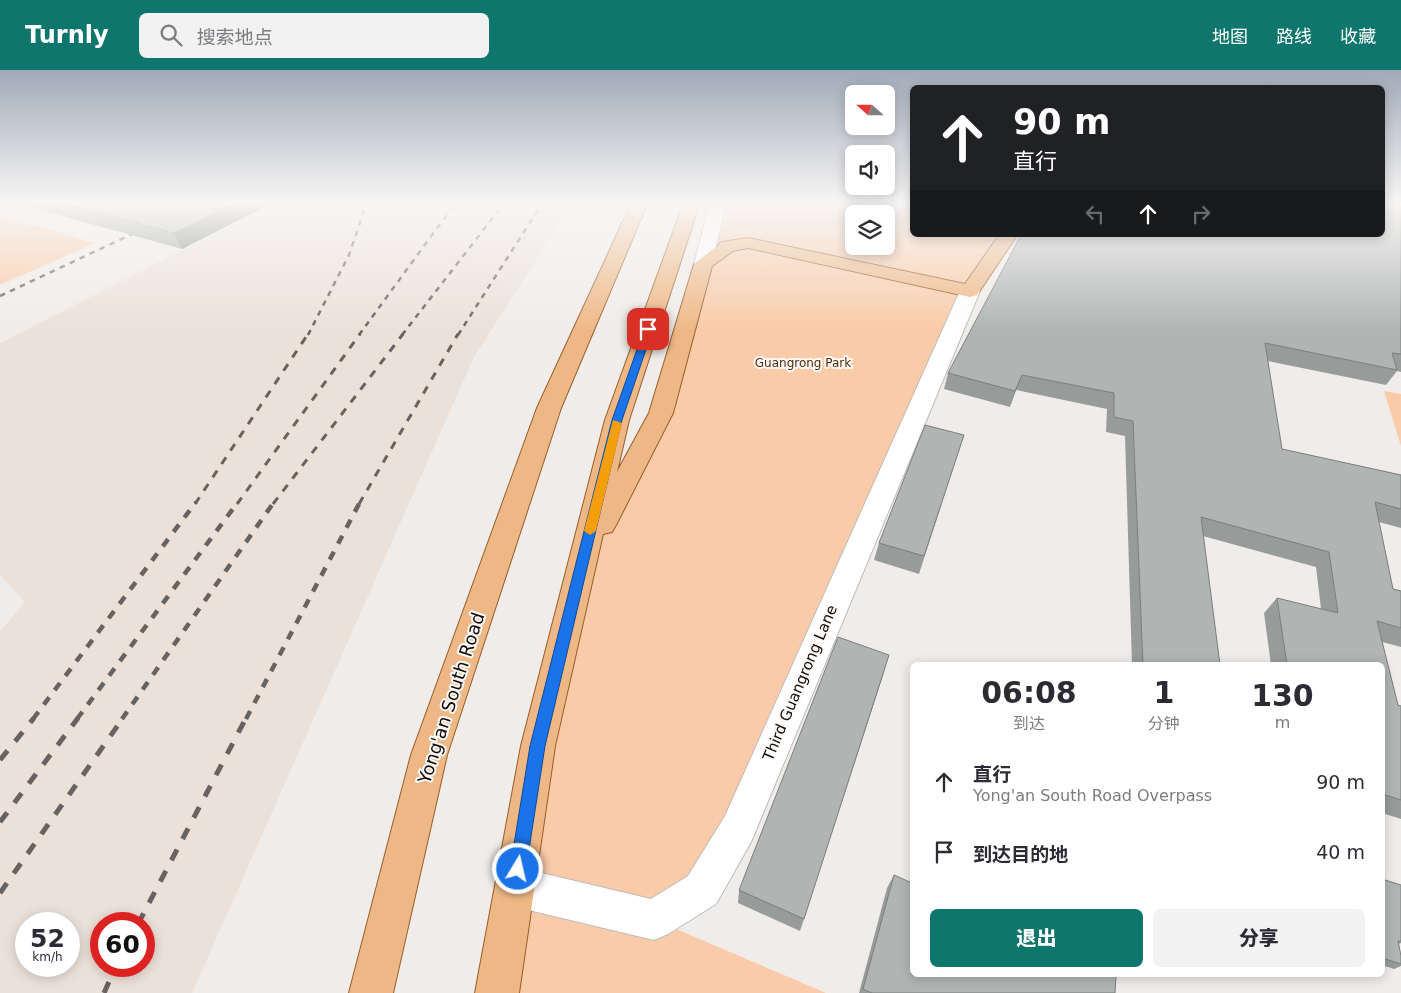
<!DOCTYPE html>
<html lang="zh">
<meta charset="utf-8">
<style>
body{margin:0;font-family:"DejaVu Sans","Noto Sans SC",sans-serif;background:#f2f2f3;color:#2b2b33;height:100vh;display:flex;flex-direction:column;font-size:19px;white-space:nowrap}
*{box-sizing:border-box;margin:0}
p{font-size:16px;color:#7c7c81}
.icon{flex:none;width:28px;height:28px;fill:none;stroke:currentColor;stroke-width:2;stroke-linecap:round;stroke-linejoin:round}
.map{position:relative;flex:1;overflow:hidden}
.side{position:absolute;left:910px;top:592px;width:475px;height:315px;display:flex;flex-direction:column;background:#fff;border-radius:8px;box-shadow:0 2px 12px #0003}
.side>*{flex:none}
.hud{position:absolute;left:910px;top:15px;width:475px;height:152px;border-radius:8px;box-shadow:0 2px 12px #0003;background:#202124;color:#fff;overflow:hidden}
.needle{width:32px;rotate:291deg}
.tools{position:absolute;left:845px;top:15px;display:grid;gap:10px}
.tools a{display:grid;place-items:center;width:50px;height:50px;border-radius:8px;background:#fff;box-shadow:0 2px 12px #0003;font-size:25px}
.speed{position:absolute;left:15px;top:842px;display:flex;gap:10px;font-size:25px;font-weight:700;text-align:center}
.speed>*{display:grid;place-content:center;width:65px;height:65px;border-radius:50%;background:#fff;box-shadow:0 2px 12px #0003;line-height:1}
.speed small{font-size:12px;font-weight:400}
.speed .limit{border:8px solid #d22;background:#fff;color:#111}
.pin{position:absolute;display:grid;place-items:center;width:42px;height:42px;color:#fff;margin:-21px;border-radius:10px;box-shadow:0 2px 8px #0006}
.me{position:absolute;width:55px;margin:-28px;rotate:9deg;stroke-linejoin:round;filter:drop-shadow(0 0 4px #0008)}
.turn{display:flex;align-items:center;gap:18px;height:105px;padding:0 20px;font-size:22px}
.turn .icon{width:65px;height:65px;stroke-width:2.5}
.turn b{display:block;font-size:35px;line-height:42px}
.lanes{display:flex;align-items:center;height:48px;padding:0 20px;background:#0003;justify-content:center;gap:25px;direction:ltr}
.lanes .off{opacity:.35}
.eta{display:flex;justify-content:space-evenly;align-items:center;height:85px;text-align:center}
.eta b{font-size:30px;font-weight:800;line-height:35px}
.button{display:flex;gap:10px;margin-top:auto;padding:10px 20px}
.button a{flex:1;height:58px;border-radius:8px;background:#0f766e;color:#fff;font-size:20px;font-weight:800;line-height:58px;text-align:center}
.button a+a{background:#f2f2f3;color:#2b2b33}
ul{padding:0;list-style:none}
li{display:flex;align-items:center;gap:15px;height:70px;padding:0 20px}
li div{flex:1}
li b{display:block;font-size:19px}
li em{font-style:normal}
header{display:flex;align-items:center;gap:30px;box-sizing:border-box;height:70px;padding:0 25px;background:#0f766e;color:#fff}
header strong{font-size:24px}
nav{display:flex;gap:28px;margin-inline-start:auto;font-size:18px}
.search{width:350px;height:45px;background:#f2f2f3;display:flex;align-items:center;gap:12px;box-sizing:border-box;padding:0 18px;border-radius:8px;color:#7c7c81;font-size:19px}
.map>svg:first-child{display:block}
</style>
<header>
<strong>Turnly</strong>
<div class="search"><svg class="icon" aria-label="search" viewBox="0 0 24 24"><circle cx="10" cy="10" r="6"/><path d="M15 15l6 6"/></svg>搜索地点</div>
<nav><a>地图</a><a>路线</a><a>收藏</a></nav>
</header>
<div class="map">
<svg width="1401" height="923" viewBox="0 0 1401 923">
<rect width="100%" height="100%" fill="#f0ece9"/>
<path fill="#ece1d9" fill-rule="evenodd" d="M 277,132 L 573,132 L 474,287 L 192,923 L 0,923 L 0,561 L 25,532 L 0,505 L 0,273 ZM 26,854 L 69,854 L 69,896 L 26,896 ZM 101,854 L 144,854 L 144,896 L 101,896 Z"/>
<path fill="#f9cba8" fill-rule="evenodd" d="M 718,132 L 912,132 L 912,165 L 1008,165 L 969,221 L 738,759 L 655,850 L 826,923 L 497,923 L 582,492 L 661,343 ZM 854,144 L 886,144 L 886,176 L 854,176 Z
M 0,145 L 95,173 L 0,215 Z
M 1384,321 L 1401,324 L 1401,376 Z"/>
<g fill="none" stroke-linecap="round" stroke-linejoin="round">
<defs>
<path id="minor" d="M 710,132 L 726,132 L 712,194 L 710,198 L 696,198 L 694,194 Z
M 970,215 L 977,217 L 980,221 L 751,772 L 716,834 L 668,864 L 654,870 L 516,837 L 502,831 L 496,817 L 502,803 L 516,797 L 651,829 L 688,806 L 725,746 L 960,221 L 963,217 Z"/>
<path id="major" d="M 632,132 L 648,132 L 561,338 L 447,685 L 393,923 L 349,923 L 411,685 L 537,338 Z
M 684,132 L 700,132 L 629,350 L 617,402 L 649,343 L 694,194 L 722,172 L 748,168 L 965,214 L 999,165 L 1017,165 L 977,225 L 970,227 L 748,178 L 733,181 L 712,196 L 673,343 L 616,455 L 612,462 L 603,464 L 555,676 L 519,923 L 475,923 L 521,676 L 605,350 Z"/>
</defs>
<use href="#minor" stroke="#bfbbb8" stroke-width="2"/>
<use href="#major" stroke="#975d27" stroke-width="2"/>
<use href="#minor" fill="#fff" fill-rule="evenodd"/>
<use href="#major" fill="#eeb886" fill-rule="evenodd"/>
<path stroke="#666362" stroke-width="2.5" stroke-dasharray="5.5 5.5" stroke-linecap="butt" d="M 0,226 L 145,158
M 308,265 L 349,185 L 367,132
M 359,265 L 456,132
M 402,265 L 505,132
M 458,265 L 543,132"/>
<path stroke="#666362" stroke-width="3" stroke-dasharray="8 8" stroke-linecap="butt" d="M 195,434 L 308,264
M 237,434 L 360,264
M 273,434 L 403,264
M 359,434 L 458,264"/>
<path stroke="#666362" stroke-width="4.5" stroke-dasharray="9 9" stroke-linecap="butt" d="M 33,649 L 196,432
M 77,649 L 238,432
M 122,649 L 274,432
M 246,649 L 360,432"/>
<path stroke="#666362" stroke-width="5" stroke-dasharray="12 12" stroke-linecap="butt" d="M 0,690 L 34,648
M 0,752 L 78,648
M 0,823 L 123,648
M 138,854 L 246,648
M 104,923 L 116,896"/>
</g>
<path fill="#979c9b" d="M 12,132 L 274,132 L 182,179 Z
M 1401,132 L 1401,302 L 1397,301 L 1386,315 L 1268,291 L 1282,379 L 1401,405 L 1401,458 L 1379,452 L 1393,519 L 1401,521 L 1401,577 L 1382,572 L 1398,635 L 1401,636 L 1401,749 L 1382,743 L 1382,595 L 1271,595 L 1264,543 L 1277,528 L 1321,539 L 1316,497 L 1203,466 L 1220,595 L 1132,595 L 1125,366 L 1106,362 L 1107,339 L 1016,320 L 1010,337 L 944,319 L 948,303 Z
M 964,365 L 919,504 L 874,490 L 879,473 Z
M 884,602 L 800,861 L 738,833 L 739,820 Z
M 894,805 L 1115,923 L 859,923 L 887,818 Z
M 1382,809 L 1401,815 L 1401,873 L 1399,874 L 1401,886 L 1401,896 L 1394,899 L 1382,895 Z"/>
<path fill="#7b7f7e" d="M 237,132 L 274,132 L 182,179 L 174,163 Z
M 1022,305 L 1016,320 L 1010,337 L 1015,321 Z
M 889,585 L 884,602 L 800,861 L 804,849 Z"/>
<path fill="#b0b5b4" stroke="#7b7f7e" d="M 58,132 L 237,132 L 174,163 Z
M 1382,132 L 1401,132 L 1401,284 L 1392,283 L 1397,300 L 1265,273 L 1282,379 L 1401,405 L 1401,439 L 1375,432 L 1393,519 L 1401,521 L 1401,558 L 1377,551 L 1398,635 L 1401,636 L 1401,730 L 1382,724 L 1382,595 L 1287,595 L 1277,528 L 1338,543 L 1329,482 L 1201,447 L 1220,595 L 1143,595 L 1133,351 L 1114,347 L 1114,323 L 1022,305 L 1015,321 L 948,303 L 1021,165 L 1382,165 Z
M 925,355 L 964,365 L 924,486 L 879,473 Z
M 838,567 L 889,585 L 804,849 L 739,820 Z
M 894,805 L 912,813 L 912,905 L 1116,905 L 1115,923 L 872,923 L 863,919 Z
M 1382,809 L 1401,815 L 1401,871 L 1398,871 L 1401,886 L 1401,894 L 1382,888 Z"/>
<linearGradient id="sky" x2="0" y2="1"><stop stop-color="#a0aab8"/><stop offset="0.51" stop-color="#f8f6f5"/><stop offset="1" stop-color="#f8f6f5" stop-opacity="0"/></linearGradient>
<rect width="1401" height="261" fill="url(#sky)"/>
<path fill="#1a73e8" stroke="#114b97" d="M 645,257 L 653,259 L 622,350 L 545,676 L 526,799 L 524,805 L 518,807 L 513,805 L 510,799 L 530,676 L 612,350 Z"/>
<path fill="#f59e0b" d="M 613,350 L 622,353 L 596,461 L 590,465 L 584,461 Z"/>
<g text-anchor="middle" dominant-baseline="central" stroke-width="4" stroke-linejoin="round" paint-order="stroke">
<g font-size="12" fill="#512c08" stroke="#fef9f6">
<text x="803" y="293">Guangrong Park</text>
</g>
<g font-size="15" fill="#0d0c0b" stroke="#fef9f6">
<text transform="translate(800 613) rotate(-67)">Third Guangrong Lane</text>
</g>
<g font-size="18" fill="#0d0c0b" stroke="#fef9f6">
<text transform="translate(451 628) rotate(-72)">Yong'an South Road</text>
</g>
</g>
</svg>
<div class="tools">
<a><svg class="needle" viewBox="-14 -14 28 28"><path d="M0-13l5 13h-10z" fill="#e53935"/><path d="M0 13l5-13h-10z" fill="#7c7c81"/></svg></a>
<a><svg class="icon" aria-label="sound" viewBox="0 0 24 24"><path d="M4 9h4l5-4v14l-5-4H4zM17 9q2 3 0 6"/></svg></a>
<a><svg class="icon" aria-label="layers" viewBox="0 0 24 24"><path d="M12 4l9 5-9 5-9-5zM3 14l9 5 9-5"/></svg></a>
</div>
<div class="speed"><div>52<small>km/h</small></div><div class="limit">60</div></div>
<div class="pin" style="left:648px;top:259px;background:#d93025"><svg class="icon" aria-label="arrive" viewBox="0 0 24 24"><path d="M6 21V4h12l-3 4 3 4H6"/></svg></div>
<svg class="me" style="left:518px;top:799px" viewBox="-20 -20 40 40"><circle r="17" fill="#1a73e8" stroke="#fff" stroke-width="3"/><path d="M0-11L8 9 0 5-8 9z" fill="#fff"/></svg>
<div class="hud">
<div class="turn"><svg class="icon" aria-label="ahead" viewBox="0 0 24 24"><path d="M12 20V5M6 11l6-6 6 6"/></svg><div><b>90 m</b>直行</div></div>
<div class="lanes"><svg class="icon off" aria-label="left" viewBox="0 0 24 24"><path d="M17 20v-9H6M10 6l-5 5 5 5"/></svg><svg class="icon" aria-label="ahead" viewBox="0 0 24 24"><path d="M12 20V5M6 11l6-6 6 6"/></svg><svg class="icon off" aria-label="right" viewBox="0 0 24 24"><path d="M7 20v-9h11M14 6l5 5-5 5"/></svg></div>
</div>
<section class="side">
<div class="eta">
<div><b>06:08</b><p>到达</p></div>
<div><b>1</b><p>分钟</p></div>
<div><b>130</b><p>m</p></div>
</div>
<ul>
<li><svg class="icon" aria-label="ahead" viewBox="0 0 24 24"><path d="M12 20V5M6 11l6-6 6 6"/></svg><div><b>直行</b><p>Yong'an South Road Overpass</p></div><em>90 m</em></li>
<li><svg class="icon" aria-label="arrive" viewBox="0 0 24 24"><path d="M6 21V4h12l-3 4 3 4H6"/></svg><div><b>到达目的地</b></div><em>40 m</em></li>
</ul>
<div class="button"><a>退出</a><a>分享</a></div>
</section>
</div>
